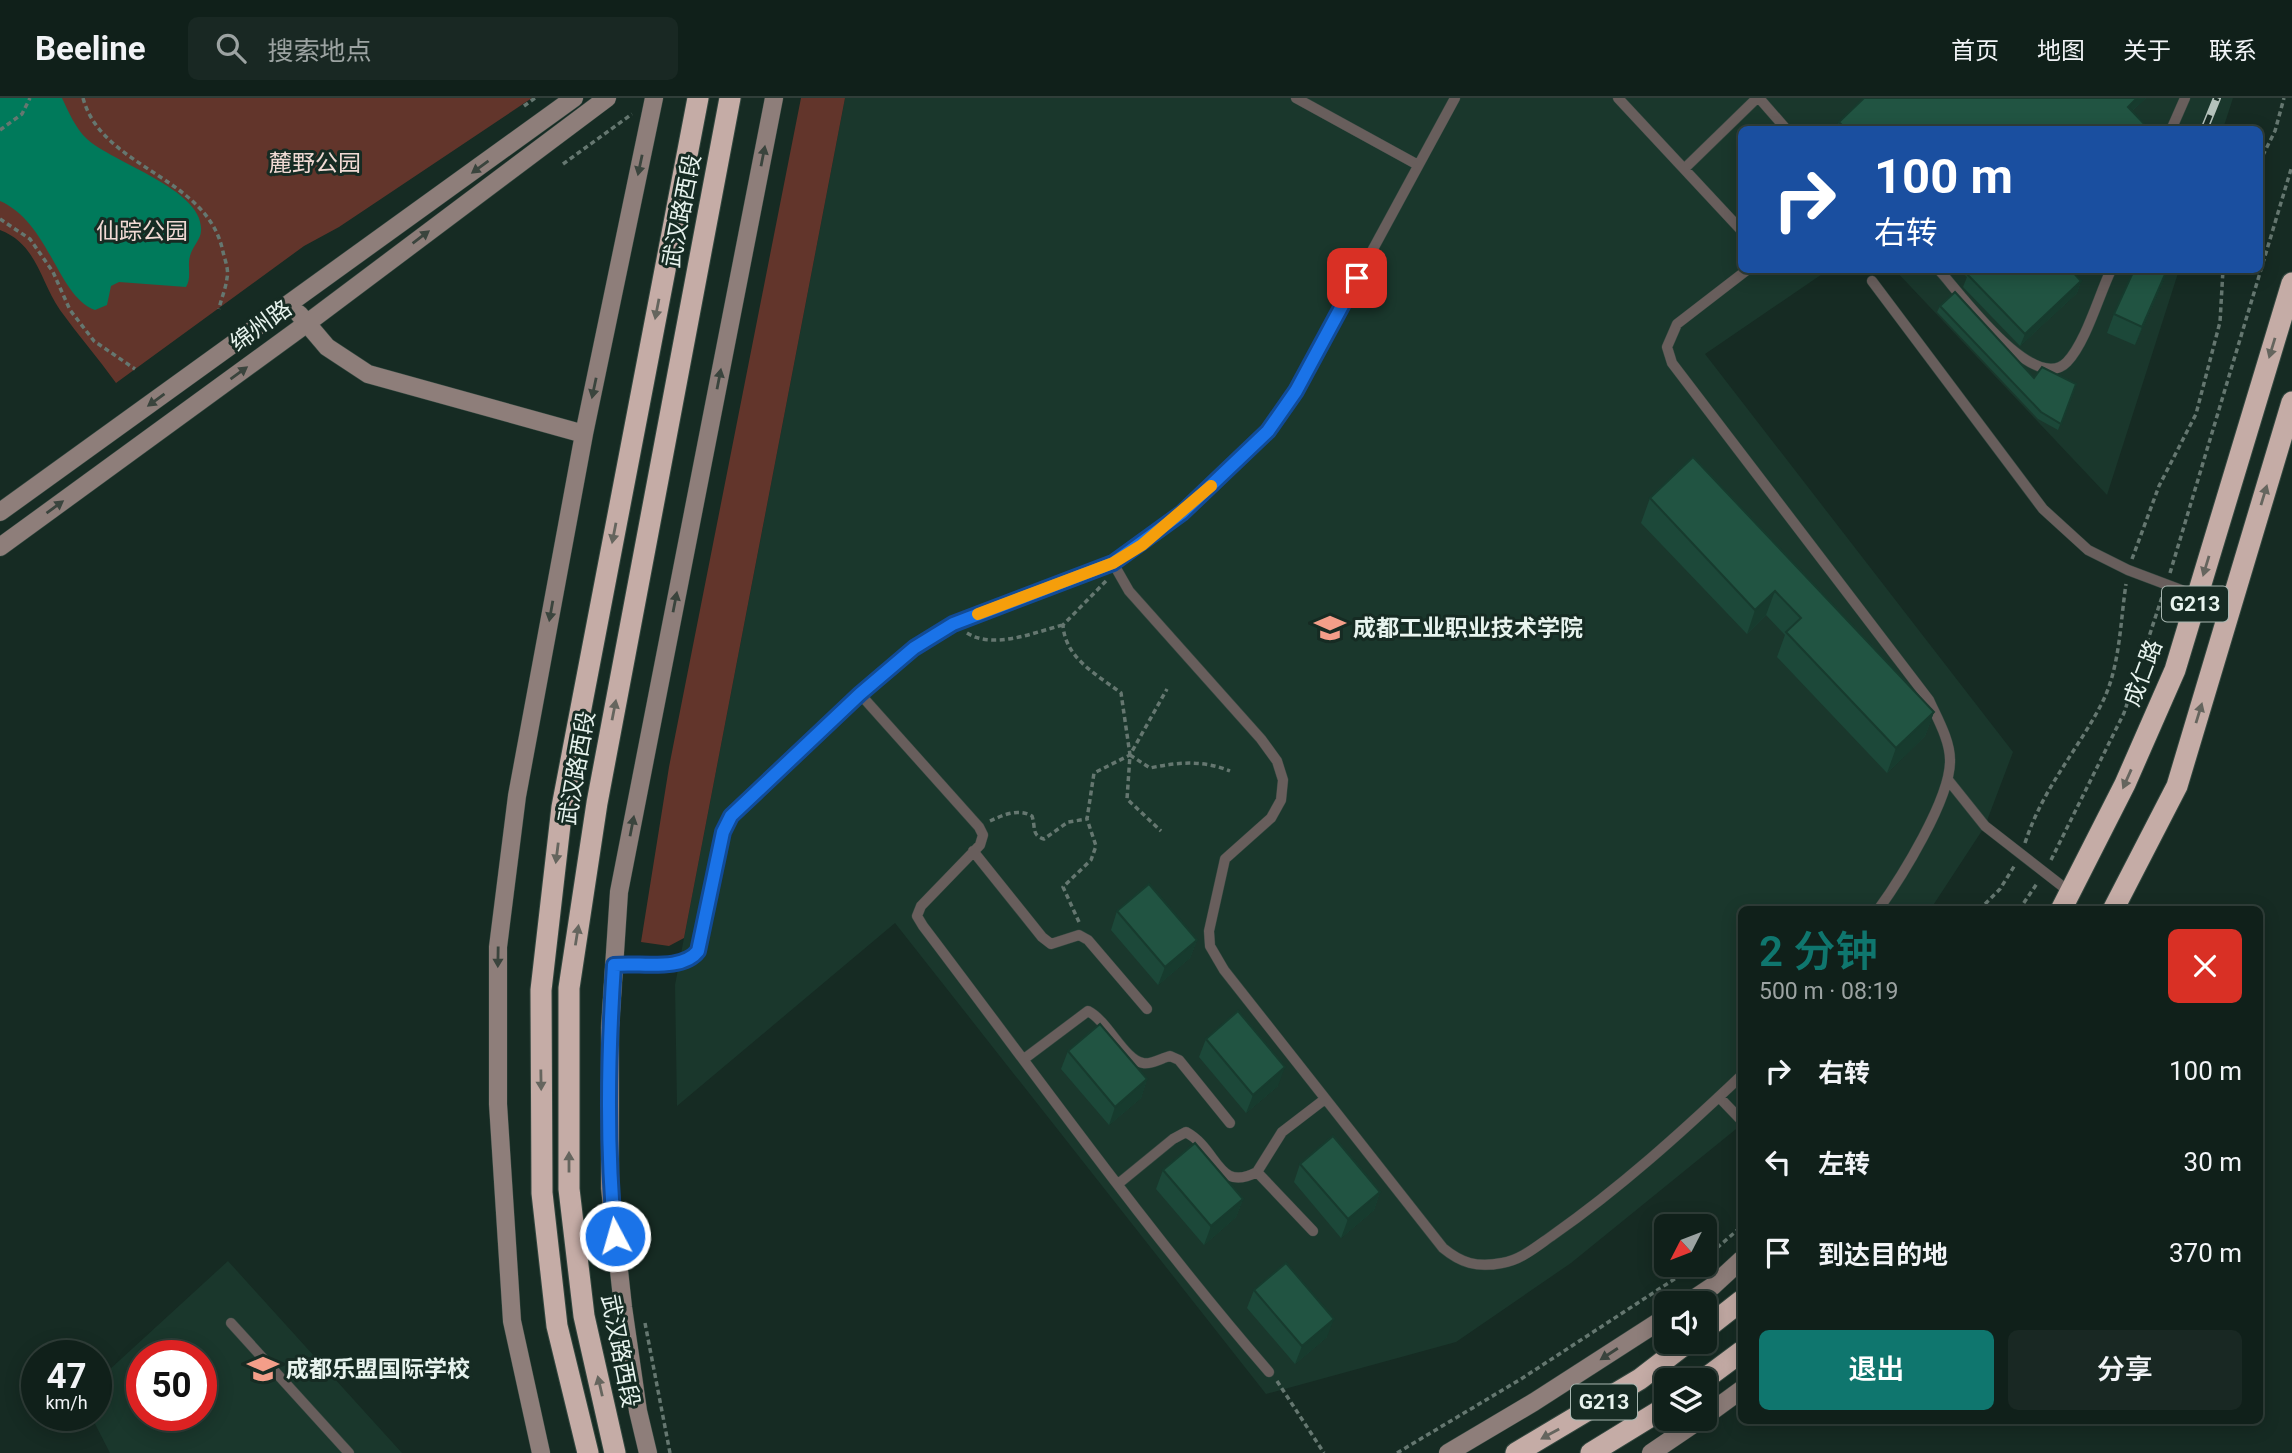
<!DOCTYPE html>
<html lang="zh">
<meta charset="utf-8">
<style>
body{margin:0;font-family:Roboto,"Noto Sans SC",sans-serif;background:#192823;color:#f1f3f6;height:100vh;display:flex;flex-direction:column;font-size:26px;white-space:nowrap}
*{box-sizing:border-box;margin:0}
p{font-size:23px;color:#9ca3a2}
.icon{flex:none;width:38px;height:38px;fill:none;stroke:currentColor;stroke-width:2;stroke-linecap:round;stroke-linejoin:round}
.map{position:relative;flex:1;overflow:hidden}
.panel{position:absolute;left:1738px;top:808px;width:525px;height:518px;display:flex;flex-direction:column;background:#10201a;border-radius:10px;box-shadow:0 4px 18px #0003,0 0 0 2px #303e39}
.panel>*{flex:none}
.top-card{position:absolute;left:1738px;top:28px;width:525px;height:147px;border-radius:10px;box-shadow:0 4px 18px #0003,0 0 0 2px #303e39;background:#1a4fa0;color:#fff;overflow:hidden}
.needle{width:46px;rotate:228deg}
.buttons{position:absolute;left:1654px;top:1116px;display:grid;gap:14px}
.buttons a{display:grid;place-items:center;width:63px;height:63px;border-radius:10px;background:#10201a;box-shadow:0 4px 18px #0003,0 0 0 2px #303e39;font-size:35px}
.speed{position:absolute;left:21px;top:1242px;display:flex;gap:14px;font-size:35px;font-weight:700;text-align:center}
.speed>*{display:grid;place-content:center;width:91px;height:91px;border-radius:50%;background:#10201a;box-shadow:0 4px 18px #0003,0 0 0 2px #303e39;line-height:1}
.speed small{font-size:18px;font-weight:400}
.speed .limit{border:10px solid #d22;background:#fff;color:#111}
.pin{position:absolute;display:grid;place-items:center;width:60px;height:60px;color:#fff;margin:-30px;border-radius:14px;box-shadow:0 4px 10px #0006}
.me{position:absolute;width:77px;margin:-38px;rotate:354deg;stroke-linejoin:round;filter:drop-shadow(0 0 5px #0008)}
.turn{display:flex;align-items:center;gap:24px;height:147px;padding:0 21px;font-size:32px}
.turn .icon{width:91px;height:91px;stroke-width:2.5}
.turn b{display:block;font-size:49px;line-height:60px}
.round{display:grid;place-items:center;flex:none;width:74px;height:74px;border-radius:10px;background:#192823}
.overview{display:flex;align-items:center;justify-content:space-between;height:119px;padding:0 21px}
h1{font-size:42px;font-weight:600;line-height:52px;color:#0f766e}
.cta{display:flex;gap:14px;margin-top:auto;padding:14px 21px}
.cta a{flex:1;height:80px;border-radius:10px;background:#0f766e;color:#fff;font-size:28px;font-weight:600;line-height:80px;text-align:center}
.cta a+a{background:#192823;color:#f1f3f6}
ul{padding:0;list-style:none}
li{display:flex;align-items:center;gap:21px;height:91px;padding:0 21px}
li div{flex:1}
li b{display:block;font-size:26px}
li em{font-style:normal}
header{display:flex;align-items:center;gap:42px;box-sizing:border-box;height:98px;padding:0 35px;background:#10201a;border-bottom:2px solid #303e39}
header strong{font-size:33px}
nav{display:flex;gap:38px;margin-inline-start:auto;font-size:24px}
.search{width:490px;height:63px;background:#192823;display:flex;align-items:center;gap:18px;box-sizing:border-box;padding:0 24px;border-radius:10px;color:#9ca3a2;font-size:26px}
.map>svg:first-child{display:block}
</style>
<header>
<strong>Beeline</strong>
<div class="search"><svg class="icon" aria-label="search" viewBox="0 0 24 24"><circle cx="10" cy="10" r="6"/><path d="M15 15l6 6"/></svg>搜索地点</div>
<nav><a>首页</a><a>地图</a><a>关于</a><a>联系</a></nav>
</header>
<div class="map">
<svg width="2292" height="1355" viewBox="0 0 2292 1355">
<rect width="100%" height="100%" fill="#162b23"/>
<path fill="#1a372c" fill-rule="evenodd" d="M 845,0 L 2233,0 L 2223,31 L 1741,32 L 1741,172 L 1828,172 L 1705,256 L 2013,654 L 1985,728 L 1930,812 L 1741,812 L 1741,1027 L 1571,1165 L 1456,1244 L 1266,1296 L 895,825 L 677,1008 L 675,887 Z
M 1895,172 L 2179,172 L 2107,397 Z
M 228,1163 L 402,1355 L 110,1355 L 91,1318 L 96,1318 L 96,1284 ZM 142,1258 L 201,1258 L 201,1318 L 142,1318 Z"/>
<path fill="#62352b" d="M 0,0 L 532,0 L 339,129 L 304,148 L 116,285 C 98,260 78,237 60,212 C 40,183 37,146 0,132 Z
M 801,0 L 845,0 L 684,840 L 669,848 L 641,844 L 669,669 Z"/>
<path fill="#007a5b" d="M 0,0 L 62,0 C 68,13 76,31 87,41 C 113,65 205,92 201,133 C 201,141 192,149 190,158 C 187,168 192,180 186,189 L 119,184 L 111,188 L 107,207 L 95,212 C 57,198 50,125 0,103 Z"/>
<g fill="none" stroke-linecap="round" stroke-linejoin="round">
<defs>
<path id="lane" d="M 1296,0 L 1418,67
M 1618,0 L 1741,132
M 1759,0 L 1787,32
M 2171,32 L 2185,0
M 1684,71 L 1757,0
M 1747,172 L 1677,226 L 1667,249 L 1672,265 L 1929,602 C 1937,620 1950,642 1950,662 C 1951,700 1901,780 1878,812
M 1939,172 C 1960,195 2034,298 2067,264 C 2086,244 2099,197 2111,172
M 1872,183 L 2043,411 L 2088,452 L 2128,472 L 2197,498
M 1113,465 L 1129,493 L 1261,641 L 1277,663 L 1283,682 L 1281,702 L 1271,720 L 1225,761 L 1209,833 L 1210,848 L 1224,872 L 1443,1150 C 1461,1165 1477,1170 1502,1165 C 1521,1162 1537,1148 1553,1137 C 1620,1090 1682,1034 1741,978
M 860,596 L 979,729 L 983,737 L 980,747 L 921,808 L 917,818 L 923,828 C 1037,978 1146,1132 1269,1274
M 1949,683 L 1985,728 L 2071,795
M 973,753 L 1042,839 L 1051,846 L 1079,837 L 1088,842 L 1147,911
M 614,867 C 639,864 682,875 698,853 L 723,734 L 731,718 L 860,596 L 914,549 L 953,526 L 1113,465 L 1142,447 L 1238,363 L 1268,333 L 1296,293 L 1455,0
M 1024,961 L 1088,913 C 1108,923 1124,962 1143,965 C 1150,967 1162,960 1170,958 L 1179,962 L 1230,1025
M 1719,999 L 1741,1022
M 1257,1074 L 1282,1034 L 1325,1001
M 1118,1086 L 1173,1041 L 1186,1034 C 1219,1052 1217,1095 1257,1074 L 1313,1133
M 231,1225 L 349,1355"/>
<path id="secondary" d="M 299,216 L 327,249 L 368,276 L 584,336
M 0,414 L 574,0
M 0,449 L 306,226 L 607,0
M 1686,1206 L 1713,1188 L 1741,1162
M 1704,1319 L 1741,1292
M 541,1355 L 512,1223 L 498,1006 L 498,849 L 517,698 L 584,336 L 654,0
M 648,1355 L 638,1313 L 623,1209 L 610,1090 L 610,930 L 619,794 L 774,0
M 1448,1355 L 1534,1304 L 1666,1219
M 1651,1355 L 1701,1321"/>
<path id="highway" d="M 2061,812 L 2125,686 L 2175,572 L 2292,185
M 2113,812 L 2177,688 L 2292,304
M 1704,1232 L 1741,1203
M 1702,1283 L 1741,1254
M 588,1355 L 557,1228 L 542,1095 L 541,892 L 562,709 L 698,0
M 615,1355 L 584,1218 L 569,1091 L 569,890 L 597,705 L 730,0
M 1516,1355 L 1640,1281 L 1688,1244
M 1591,1355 L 1666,1309"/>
</defs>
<use href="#lane" stroke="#33473f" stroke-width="11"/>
<use href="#secondary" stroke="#33473f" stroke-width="19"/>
<use href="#highway" stroke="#33473f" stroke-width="23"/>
<path stroke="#657770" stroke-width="3.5" stroke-dasharray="5 3.5" stroke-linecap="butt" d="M 83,0 C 102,71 208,78 223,154 C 225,162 229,172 227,180 C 226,190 221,201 219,211
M 524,8 L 535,0
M 0,32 L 22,16 L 30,0
M 2259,65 L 2275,33 L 2284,0
M 563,66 L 632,16
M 0,121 L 30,141 L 53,174 L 70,212 L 94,243 L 135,271
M 2132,461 L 2159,388 L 2196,316 L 2220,224 L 2223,172
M 2170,475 L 2292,68
M 1106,483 L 1063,527 C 1065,560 1096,576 1121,595 L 1130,657 L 1127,701 L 1161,733
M 967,535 C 994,552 1035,534 1063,527
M 1130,657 L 1150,670 C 1178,664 1203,662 1230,673
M 990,723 C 1003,717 1018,710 1032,718 C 1036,730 1031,737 1044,741 L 1068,724 L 1087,721
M 2025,745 C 2043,690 2075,656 2101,607 C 2120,571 2120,526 2126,486
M 2051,762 L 2124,615 L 2162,499
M 1979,812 L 2000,791 L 2015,767
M 2019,812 L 2038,784
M 1079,824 L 1063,789 L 1091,762 L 1096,748 L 1087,721 L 1094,675 L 1130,657 L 1167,591
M 1704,1161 L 1741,1129
M 645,1225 L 670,1355
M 1277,1283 L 1324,1355
M 1397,1355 L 1521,1281 L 1696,1167"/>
<use href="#lane" stroke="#685e5c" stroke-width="10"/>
<use href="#secondary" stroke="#8e7e7a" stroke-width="18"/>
<use href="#highway" stroke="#c5aca6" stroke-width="21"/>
<defs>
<path id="rail" d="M 2204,32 L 2217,0"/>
</defs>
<use href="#rail" stroke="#b4c2bc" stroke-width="8"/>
<use href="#rail" stroke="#162b23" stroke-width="5" stroke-dasharray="16" stroke-linecap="butt"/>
</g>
<path fill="#1c4839" d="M 1864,0 L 2146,0 L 2132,13 L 2150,32 L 1836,32 L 1839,24 Z
M 1960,172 L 2071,172 L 2081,183 L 2077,195 L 2020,248 L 1963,189 L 1967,179 Z
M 2168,172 L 2135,247 L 2107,235 L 2114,216 Z
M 1940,208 L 2034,280 L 2076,286 L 2058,332 L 2038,321 L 1937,214 Z
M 1693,359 L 1934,614 L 1925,638 L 1887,675 L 1777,559 L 1785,537 L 1766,517 L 1747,536 L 1641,425 L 1650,400 Z
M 1117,813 L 1197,842 L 1190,860 L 1158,887 L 1111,832 Z
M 1206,941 L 1278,988 L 1246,1015 L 1199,959 Z
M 1068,953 L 1147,981 L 1141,1000 L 1109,1027 L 1061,971 Z
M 1300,1066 L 1380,1094 L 1374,1112 L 1341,1140 L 1294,1084 Z
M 1163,1072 L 1243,1101 L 1236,1119 L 1204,1147 L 1156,1091 Z
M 1254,1192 L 1327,1239 L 1295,1266 L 1247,1210 Z"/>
<path fill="#173b2e" d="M 2137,0 L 2146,0 L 2123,21 L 2128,9 Z
M 2167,172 L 2168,172 L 2135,247 L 2142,229 Z
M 2081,183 L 2077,195 L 2020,248 L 2025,236 Z
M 1775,493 L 1766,517 L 1747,536 L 1755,512 Z
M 1934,614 L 1925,638 L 1887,675 L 1896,650 Z
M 1197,842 L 1190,860 L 1158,887 L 1165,869 Z
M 1285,969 L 1278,988 L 1246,1015 L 1253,997 Z
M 1147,981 L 1141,1000 L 1109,1027 L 1115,1009 Z
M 1380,1094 L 1374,1112 L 1341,1140 L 1348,1121 Z
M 1243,1101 L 1236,1119 L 1204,1147 L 1211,1128 Z
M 1334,1221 L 1327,1239 L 1295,1266 L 1302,1248 Z"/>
<path fill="#215442" stroke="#173b2e" stroke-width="2" d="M 1864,0 L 2137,0 L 2128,9 L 2150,32 L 1846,32 L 1839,24 Z
M 1973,172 L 2071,172 L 2081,183 L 2025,236 L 1968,177 Z
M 2134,172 L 2167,172 L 2142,229 L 2114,216 Z
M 1955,194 L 2034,280 L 2042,269 L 2076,286 L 2061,326 L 2041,314 L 1940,208 Z
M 1693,359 L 1934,614 L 1896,650 L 1786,534 L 1801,520 L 1775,493 L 1755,512 L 1650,400 Z
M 1149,786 L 1197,842 L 1165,869 L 1117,813 Z
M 1238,913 L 1285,969 L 1253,997 L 1206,941 Z
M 1100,926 L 1147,981 L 1115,1009 L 1068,953 Z
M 1333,1038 L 1380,1094 L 1348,1121 L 1300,1066 Z
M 1195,1045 L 1243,1101 L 1211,1128 L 1163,1072 Z
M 1286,1165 L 1334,1221 L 1302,1248 L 1254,1192 Z"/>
<defs><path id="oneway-solid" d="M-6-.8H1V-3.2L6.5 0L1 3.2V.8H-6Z" transform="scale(1.75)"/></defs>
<g fill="#3a443d">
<use href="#oneway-solid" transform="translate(763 58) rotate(-79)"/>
<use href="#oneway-solid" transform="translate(640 67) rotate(102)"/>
<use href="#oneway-solid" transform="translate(480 69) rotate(144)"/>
<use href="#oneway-solid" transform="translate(421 139) rotate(-37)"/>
<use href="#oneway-solid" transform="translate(239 275) rotate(-36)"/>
<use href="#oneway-solid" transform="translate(719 281) rotate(-79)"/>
<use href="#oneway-solid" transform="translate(594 290) rotate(102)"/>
<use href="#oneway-solid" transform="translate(156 302) rotate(144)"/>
<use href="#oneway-solid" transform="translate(55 409) rotate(-36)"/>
<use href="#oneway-solid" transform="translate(675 504) rotate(-79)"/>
<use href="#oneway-solid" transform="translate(551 513) rotate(100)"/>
<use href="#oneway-solid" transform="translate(632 728) rotate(-79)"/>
<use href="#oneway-solid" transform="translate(498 859) rotate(91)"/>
<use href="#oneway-solid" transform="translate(1609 1256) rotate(147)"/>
</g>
<g fill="#65655e">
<use href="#oneway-solid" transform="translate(657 211) rotate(101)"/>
<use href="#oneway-solid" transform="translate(2272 250) rotate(107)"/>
<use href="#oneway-solid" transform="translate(2264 397) rotate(-73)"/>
<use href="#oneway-solid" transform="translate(614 435) rotate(101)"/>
<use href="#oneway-solid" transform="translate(2206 468) rotate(107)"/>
<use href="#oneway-solid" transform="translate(614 612) rotate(-79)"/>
<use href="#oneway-solid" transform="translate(2199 615) rotate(-73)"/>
<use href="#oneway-solid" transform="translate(2127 681) rotate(114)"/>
<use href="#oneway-solid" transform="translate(557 755) rotate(97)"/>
<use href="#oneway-solid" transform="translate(577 837) rotate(-81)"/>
<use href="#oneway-solid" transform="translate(541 982) rotate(89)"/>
<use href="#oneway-solid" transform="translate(569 1064) rotate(-90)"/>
<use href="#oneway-solid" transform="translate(600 1288) rotate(-103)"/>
<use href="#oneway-solid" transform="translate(1550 1336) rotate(151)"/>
</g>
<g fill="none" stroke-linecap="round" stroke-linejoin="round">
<defs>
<path id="route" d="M 615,1138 C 606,1048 608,956 614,867 C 639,864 682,874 698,853 L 723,734 L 731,718 L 860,596 L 914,550 L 953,526 L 1113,465 L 1182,415 L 1268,333 L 1296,293 L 1357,180"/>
</defs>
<use href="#route" stroke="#114b97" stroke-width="18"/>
<use href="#route" stroke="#1a73e8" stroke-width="12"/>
<path stroke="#f59e0b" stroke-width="12" d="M 978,516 L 1113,465 L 1142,447 L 1211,388"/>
</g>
<defs>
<symbol id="school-bare" viewBox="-9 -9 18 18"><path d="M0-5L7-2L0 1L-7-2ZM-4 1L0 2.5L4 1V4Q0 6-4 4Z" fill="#f49e89" stroke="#162b23" stroke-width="2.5" paint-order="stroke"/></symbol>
</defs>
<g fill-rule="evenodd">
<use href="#school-bare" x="1308" y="508" width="44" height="44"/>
<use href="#school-bare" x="241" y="1249" width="44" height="44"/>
</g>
<g text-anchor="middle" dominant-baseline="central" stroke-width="6" stroke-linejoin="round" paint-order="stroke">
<g fill="#162b23" stroke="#a8b7b1" stroke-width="2">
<rect x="2162" y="488.5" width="66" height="35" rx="5"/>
<rect x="1571" y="1286.5" width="66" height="35" rx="5"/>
</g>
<g font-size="21" font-weight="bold" fill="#e7f3ee">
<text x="2195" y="506">G213</text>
<text x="1604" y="1304">G213</text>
</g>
<g font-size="23" fill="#f1dad4" stroke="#162b23">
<text x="315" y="65">麓野公园</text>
<text x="142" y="133">仙踪公园</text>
</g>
<g font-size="23" fill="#e7f3ee" stroke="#162b23">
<text transform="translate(682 113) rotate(-79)">武汉路西段</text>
<text transform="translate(261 228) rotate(-36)">绵州路</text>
<text transform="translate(2143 575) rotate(-69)">成仁路</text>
<text transform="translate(577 670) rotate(-80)">武汉路西段</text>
<text transform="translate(620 1253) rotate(79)">武汉路西段</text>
</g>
<g font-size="23" font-weight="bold" fill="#e7f3ee" stroke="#162b23" text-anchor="start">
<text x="1353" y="530">成都工业职业技术学院</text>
<text x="286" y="1271">成都乐盟国际学校</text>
</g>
</g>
</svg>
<div class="buttons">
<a><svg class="needle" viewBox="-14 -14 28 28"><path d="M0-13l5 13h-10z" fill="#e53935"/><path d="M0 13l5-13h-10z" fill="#9ca3a2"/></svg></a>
<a><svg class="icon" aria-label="sound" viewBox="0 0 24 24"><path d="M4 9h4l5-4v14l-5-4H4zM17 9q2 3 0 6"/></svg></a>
<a><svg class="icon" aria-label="layers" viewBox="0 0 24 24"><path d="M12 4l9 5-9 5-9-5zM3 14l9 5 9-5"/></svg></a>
</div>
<div class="speed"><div>47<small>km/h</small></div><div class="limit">50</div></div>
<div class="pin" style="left:1357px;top:180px;background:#d93025"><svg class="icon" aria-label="arrive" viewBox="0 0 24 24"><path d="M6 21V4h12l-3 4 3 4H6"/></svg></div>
<svg class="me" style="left:615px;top:1138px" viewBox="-20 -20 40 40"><circle r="17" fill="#1a73e8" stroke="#fff" stroke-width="3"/><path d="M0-11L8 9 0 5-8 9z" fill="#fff"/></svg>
<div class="top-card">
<div class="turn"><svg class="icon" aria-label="right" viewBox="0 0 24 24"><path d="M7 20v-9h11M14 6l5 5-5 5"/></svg><div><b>100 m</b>右转</div></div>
</div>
<section class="panel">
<div class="overview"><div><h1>2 分钟</h1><p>500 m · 08:19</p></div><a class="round" style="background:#d93025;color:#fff"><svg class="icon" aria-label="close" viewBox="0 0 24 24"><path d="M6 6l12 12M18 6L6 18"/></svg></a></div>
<ul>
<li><svg class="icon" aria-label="right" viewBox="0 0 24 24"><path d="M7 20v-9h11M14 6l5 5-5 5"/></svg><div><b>右转</b></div><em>100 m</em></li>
<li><svg class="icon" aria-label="left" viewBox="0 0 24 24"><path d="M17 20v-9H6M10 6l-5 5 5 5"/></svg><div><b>左转</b></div><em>30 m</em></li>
<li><svg class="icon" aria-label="arrive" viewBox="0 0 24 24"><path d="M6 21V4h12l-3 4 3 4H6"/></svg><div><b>到达目的地</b></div><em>370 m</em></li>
</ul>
<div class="cta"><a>退出</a><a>分享</a></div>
</section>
</div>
